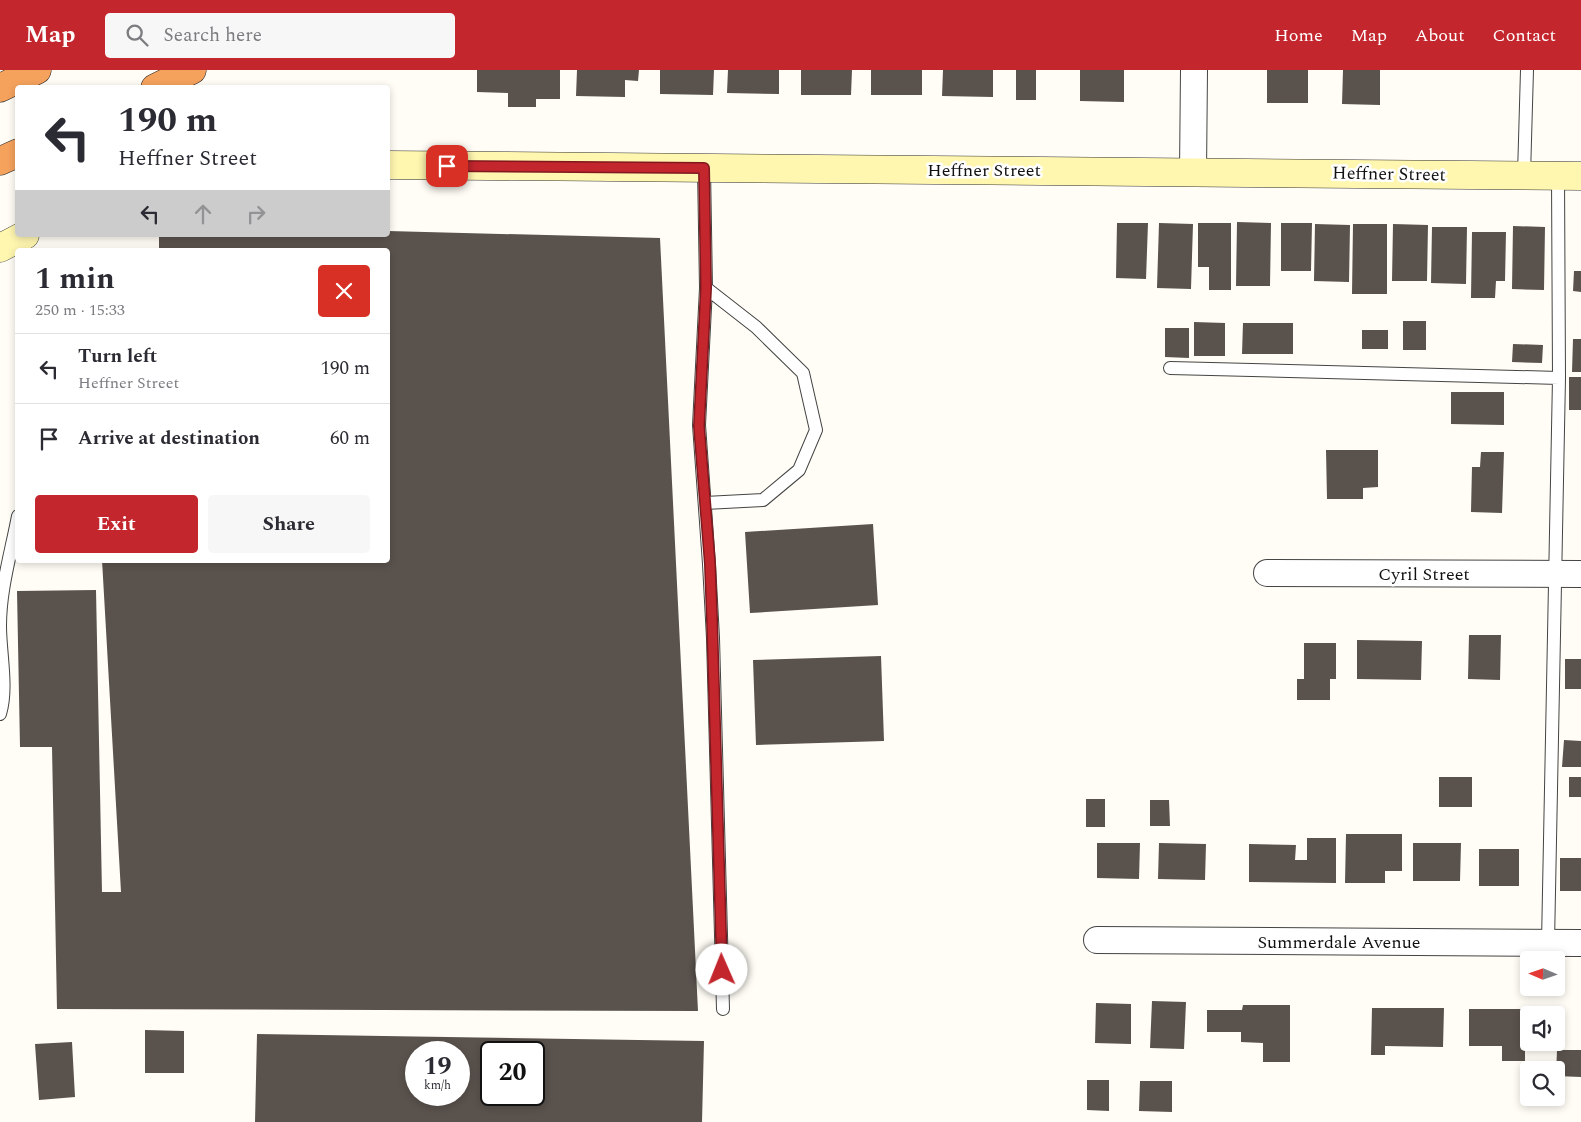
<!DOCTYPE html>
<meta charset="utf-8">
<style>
body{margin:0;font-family:Spectral,serif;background:#f7f7f7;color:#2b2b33;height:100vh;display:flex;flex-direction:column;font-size:19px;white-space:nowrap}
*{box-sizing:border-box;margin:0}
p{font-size:16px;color:#7c7c81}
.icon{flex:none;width:28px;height:28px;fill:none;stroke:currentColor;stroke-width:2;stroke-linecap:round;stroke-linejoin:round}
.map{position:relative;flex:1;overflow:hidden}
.side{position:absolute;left:15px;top:178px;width:375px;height:315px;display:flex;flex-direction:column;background:#fff;border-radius:5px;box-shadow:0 2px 8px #0003}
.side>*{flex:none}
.guide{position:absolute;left:15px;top:15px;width:375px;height:152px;border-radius:5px;box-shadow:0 2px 8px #0003;background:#fff;color:#2b2b33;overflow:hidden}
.needle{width:32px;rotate:272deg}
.fabs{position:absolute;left:1520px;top:881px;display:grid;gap:10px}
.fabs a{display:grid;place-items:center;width:45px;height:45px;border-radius:5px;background:#fff;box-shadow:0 2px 8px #0003;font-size:25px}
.speed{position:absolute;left:405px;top:971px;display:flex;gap:10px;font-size:25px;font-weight:700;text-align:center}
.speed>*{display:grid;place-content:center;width:65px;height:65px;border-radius:50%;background:#fff;box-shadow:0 2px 8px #0003;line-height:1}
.speed small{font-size:12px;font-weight:400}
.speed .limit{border:2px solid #111;border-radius:8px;background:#fff;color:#111}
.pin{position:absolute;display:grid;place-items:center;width:42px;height:42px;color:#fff;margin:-21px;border-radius:10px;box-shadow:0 2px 8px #0006}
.me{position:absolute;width:55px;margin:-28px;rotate:359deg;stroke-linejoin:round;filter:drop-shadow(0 0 4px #0008)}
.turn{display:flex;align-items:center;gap:18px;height:105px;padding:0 20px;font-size:22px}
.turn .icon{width:65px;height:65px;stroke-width:2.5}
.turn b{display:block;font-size:35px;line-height:42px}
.lanes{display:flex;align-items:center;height:48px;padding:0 20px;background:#0003;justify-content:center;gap:25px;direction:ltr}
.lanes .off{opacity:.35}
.round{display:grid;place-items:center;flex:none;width:52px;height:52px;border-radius:5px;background:#f7f7f7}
.summary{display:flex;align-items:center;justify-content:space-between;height:85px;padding:0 20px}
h1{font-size:30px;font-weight:700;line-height:38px}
.primary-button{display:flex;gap:10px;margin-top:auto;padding:10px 20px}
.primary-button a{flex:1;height:58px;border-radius:5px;background:#c4262e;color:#fff;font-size:20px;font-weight:700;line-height:58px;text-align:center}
.primary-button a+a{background:#f7f7f7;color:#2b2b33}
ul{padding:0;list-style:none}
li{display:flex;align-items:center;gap:15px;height:70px;padding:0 20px;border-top:1px solid #e1e1e2}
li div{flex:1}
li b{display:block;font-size:19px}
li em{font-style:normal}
header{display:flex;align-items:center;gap:30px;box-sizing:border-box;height:70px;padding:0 25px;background:#c4262e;color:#fff}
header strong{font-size:24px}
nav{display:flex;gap:28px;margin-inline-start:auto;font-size:18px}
.search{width:350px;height:45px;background:#f7f7f7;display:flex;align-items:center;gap:12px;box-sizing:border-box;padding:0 18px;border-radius:5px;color:#7c7c81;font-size:19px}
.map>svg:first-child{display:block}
</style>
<header>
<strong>Map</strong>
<div class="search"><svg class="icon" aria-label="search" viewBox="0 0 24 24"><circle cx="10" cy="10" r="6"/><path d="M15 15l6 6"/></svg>Search here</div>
<nav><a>Home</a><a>Map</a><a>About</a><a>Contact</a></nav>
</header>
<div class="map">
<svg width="1581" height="1052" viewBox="0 0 1581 1052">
<rect width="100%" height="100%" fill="#fffdf5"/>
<path fill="#5a524d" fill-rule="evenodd" d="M 477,0 L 560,0 L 560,29 L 536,29 L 536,37 L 508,37 L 508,23 L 477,22 Z
M 577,0 L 639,0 L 638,11 L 625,10 L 625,27 L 576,26 Z
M 660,0 L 714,0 L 713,25 L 660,24 Z
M 728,0 L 779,0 L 779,24 L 727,23 Z
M 801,0 L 852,0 L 851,25 L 801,25 Z
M 871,0 L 922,0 L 922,25 L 871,25 Z
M 943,0 L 993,0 L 993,27 L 942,26 Z
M 1016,0 L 1036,0 L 1036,30 L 1016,30 Z
M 1080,0 L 1124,0 L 1124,32 L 1080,31 Z
M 1267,0 L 1308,0 L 1308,33 L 1267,33 Z
M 1343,0 L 1380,0 L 1380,35 L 1342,34 Z
M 1237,152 L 1271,153 L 1270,216 L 1236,216 Z
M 1117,153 L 1148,153 L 1146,209 L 1116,208 Z
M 1159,153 L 1193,154 L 1191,219 L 1157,218 Z
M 1198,153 L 1231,153 L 1231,220 L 1209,220 L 1209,197 L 1198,197 Z
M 1281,153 L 1312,153 L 1311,201 L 1281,201 Z
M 1315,154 L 1350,155 L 1349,212 L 1314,211 Z
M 1353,154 L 1387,154 L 1387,224 L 1352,224 Z
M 1393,154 L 1428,155 L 1427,211 L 1392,211 Z
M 1513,156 L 1545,157 L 1544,220 L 1512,219 Z
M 1432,157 L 1467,157 L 1466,214 L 1431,213 Z
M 388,161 L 660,168 L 698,941 L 57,939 L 52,677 L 20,677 L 17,521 L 96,520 L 102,822 L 121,822 L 102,490 L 388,490 L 388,180 L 159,180 L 159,165 L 388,165 Z
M 1472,162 L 1506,162 L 1505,211 L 1496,211 L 1495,228 L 1471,228 Z
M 1574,201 L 1581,201 L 1581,222 L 1573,221 Z
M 1403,251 L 1426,251 L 1426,280 L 1403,280 Z
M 1194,252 L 1225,253 L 1225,286 L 1194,286 Z
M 1243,253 L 1293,253 L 1293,284 L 1242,284 Z
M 1165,258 L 1189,258 L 1189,288 L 1165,287 Z
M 1362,260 L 1388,260 L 1388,279 L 1362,279 Z
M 1573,269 L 1581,269 L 1581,302 L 1572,302 Z
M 1513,274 L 1543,275 L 1542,293 L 1512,292 Z
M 1569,307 L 1581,307 L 1581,340 L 1569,340 Z
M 1451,322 L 1504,322 L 1504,355 L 1451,354 Z
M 1326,380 L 1378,380 L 1378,417 L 1363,418 L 1363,429 L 1327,429 Z
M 1481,382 L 1504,382 L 1502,443 L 1471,442 L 1472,397 L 1480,397 Z
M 873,454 L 878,535 L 750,543 L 745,462 Z
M 1469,565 L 1501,565 L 1500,610 L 1468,609 Z
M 1357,570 L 1422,571 L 1421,610 L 1357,609 Z
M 1304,573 L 1336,573 L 1336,609 L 1330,609 L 1330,630 L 1297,630 L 1297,609 L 1304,609 Z
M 881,586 L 884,671 L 756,675 L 753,590 Z
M 1565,589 L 1581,589 L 1581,619 L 1565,619 Z
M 1564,670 L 1581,671 L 1581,697 L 1562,697 Z
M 1439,707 L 1472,707 L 1472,737 L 1439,737 Z
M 1569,707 L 1581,707 L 1581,727 L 1569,727 Z
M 1086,729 L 1105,729 L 1105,757 L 1086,757 Z
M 1150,730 L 1169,730 L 1170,756 L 1150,756 Z
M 1346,764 L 1402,764 L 1402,801 L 1385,801 L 1385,813 L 1345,813 Z
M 1307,768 L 1336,768 L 1336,813 L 1249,812 L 1249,774 L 1296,775 L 1295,790 L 1307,790 Z
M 1097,773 L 1140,773 L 1139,809 L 1097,808 Z
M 1159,773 L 1206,774 L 1205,810 L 1158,809 Z
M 1413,773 L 1461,773 L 1460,811 L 1413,811 Z
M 1479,779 L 1519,779 L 1519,816 L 1479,816 Z
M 1560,788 L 1581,788 L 1581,821 L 1560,821 Z
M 1152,931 L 1186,932 L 1184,979 L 1150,978 Z
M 1096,933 L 1131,934 L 1131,974 L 1095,973 Z
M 1243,935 L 1290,935 L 1290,992 L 1263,992 L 1263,973 L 1241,972 L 1241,962 L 1207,962 L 1207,940 L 1242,940 Z
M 1372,938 L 1444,938 L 1443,977 L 1385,976 L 1385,985 L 1371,985 Z
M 1469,939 L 1551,939 L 1551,945 L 1529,945 L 1529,972 L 1551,972 L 1551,979 L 1525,979 L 1525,991 L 1502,991 L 1502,976 L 1469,976 Z
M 145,960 L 184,961 L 184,1003 L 145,1003 Z
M 257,964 L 704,971 L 702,1052 L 255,1052 ZM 416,982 L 459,982 L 459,1025 L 416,1025 ZM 491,982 L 534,982 L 534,1025 L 491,1025 Z
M 72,972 L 75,1027 L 39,1030 L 35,974 Z
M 1557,980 L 1581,980 L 1581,1007 L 1556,1006 Z
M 1087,1010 L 1109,1010 L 1109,1041 L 1087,1040 Z
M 1140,1011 L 1172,1011 L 1172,1042 L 1139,1041 Z"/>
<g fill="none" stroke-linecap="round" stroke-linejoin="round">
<defs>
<path id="lane" d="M 704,98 L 706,218 L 699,355 L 709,494 L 713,568 L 723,939
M 1524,105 L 1527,0
M 1170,298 L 1559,308
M 705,433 L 763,430 L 799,400 L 816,360 L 803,303 L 756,257 L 706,218
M 0,644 C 8,618 0,583 0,556 C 0,519 11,483 18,446
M 1548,873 L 1559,308 L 1558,105"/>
<path id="street" d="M 1193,102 L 1194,0
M 1267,503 L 1581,504
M 1097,870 L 1581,873"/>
<path id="secondary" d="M 388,95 L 1581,106
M 0,178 L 25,165"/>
<path id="highway" d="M 0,18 L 37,0
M 155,18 L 192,0
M 0,91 L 18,83"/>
</defs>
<use href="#lane" stroke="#444" stroke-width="14"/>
<use href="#street" stroke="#444" stroke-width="28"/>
<use href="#secondary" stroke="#333" stroke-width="29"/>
<use href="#highway" stroke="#222" stroke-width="29"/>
<use href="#lane" stroke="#fff" stroke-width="12"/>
<use href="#street" stroke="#fff" stroke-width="26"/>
<use href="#secondary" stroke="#fff6b0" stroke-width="28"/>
<use href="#highway" stroke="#f5a25d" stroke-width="28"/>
</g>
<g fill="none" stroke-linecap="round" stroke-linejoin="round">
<defs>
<path id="route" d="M 447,96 L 704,98 L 706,218 L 699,356 L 710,494 L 712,549 L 722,900"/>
</defs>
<use href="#route" stroke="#7f191e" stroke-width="12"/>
<use href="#route" stroke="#c4262e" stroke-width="9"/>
</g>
<g text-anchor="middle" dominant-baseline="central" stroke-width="5" stroke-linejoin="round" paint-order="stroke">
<g font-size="18" fill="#111" stroke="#fff">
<text x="984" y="100">Heffner Street</text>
<text transform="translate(1389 104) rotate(1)">Heffner Street</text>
<text x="1424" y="504">Cyril Street</text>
<text x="1339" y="872">Summerdale Avenue</text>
</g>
</g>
</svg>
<div class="fabs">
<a><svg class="needle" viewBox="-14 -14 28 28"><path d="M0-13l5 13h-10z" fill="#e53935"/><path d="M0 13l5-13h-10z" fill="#7c7c81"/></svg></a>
<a><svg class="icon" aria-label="sound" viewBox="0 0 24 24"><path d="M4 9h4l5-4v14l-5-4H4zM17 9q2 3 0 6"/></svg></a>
<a><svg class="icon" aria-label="search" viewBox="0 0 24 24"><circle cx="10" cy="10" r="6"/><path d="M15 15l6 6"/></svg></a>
</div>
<div class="speed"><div>19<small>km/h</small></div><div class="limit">20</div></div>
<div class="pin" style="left:447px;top:96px;background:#d93025"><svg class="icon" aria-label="arrive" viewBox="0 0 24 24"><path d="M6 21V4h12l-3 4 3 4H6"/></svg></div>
<svg class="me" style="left:722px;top:900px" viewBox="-20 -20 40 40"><circle r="19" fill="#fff"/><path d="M0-13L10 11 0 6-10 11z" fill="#c4262e"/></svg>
<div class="guide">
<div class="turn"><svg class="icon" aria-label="left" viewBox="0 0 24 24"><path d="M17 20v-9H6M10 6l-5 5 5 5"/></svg><div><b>190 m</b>Heffner Street</div></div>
<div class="lanes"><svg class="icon" aria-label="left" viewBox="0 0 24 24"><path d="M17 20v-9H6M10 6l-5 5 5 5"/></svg><svg class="icon off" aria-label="ahead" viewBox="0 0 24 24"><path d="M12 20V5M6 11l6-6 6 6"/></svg><svg class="icon off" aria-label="right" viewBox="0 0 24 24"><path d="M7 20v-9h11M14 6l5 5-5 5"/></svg></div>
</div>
<section class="side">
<div class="summary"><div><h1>1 min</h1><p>250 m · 15:33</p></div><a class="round" style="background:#d93025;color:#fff"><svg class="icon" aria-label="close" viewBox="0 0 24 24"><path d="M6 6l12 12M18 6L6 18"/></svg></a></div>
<ul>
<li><svg class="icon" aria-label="left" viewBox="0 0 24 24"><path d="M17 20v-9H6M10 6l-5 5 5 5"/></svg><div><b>Turn left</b><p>Heffner Street</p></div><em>190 m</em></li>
<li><svg class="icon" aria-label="arrive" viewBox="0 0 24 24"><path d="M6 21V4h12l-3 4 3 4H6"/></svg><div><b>Arrive at destination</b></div><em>60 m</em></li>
</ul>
<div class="primary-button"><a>Exit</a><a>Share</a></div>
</section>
</div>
